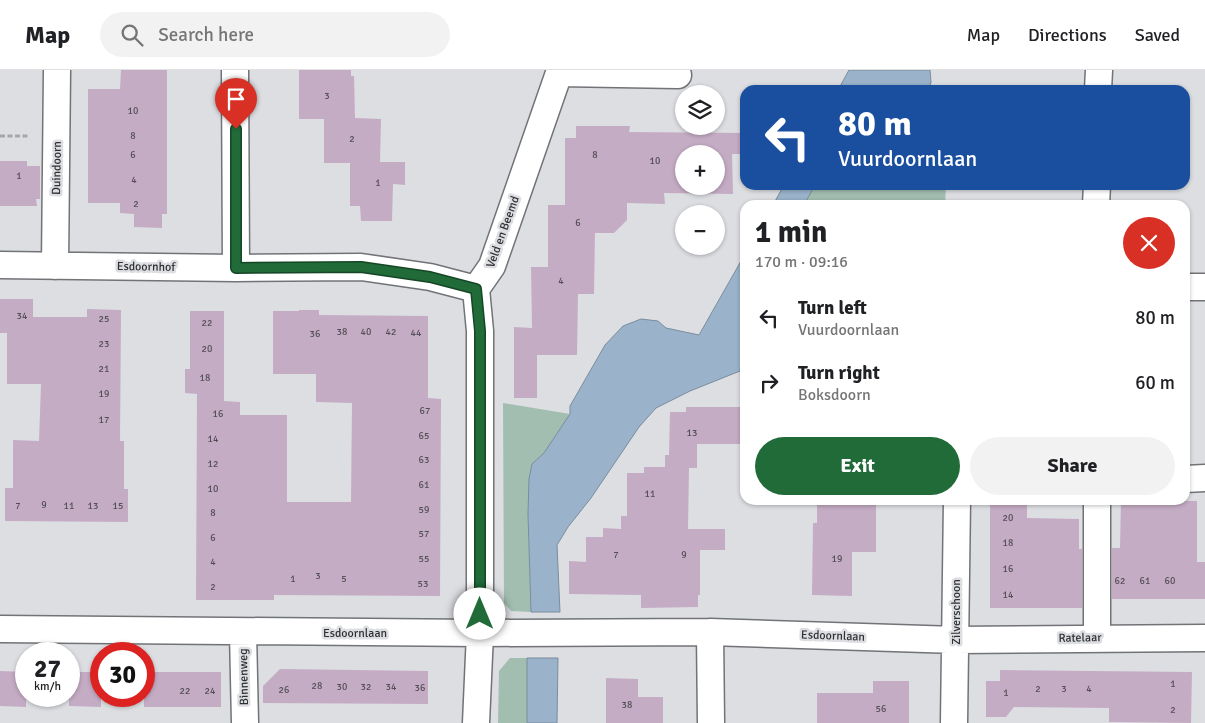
<!DOCTYPE html>
<meta charset="utf-8">
<style>
body{margin:0;font-family:Signika,sans-serif;background:#f2f2f2;color:#202124;height:100vh;display:flex;flex-direction:column;font-size:19px;white-space:nowrap}
*{box-sizing:border-box;margin:0}
p{font-size:16px;color:#757577}
.icon{flex:none;width:28px;height:28px;fill:none;stroke:currentColor;stroke-width:2;stroke-linecap:round;stroke-linejoin:round}
.map{position:relative;flex:1;overflow:hidden}
.side{position:absolute;left:740px;top:130px;width:450px;height:305px;display:flex;flex-direction:column;background:#fff;border-radius:15px;box-shadow:0 1px 4px #0004}
.side>*{flex:none}
.top-card{position:absolute;left:740px;top:15px;width:450px;height:105px;border-radius:15px;box-shadow:0 1px 4px #0004;background:#1a4fa0;color:#fff;overflow:hidden}
.controls{position:absolute;left:675px;top:15px;display:grid;gap:10px}
.controls a{display:grid;place-items:center;width:50px;height:50px;border-radius:50%;background:#fff;box-shadow:0 1px 4px #0004;font-size:25px}
.speed{position:absolute;left:15px;top:572px;display:flex;gap:10px;font-size:25px;font-weight:700;text-align:center}
.speed>*{display:grid;place-content:center;width:65px;height:65px;border-radius:50%;background:#fff;box-shadow:0 1px 4px #0004;line-height:1}
.speed small{font-size:12px;font-weight:400}
.speed .limit{border:8px solid #d22;background:#fff;color:#111}
.pin{position:absolute;display:grid;place-items:center;width:42px;height:42px;color:#fff;margin:-51px -21px;border-radius:50% 50% 50% 0;rotate:-45deg;box-shadow:0 0 5px #0007}
.pin .icon{rotate:45deg}
.me{position:absolute;width:55px;margin:-28px;rotate:0deg;stroke-linejoin:round;filter:drop-shadow(0 0 4px #0008)}
.turn{display:flex;align-items:center;gap:18px;height:105px;padding:0 15px;font-size:22px}
.turn .icon{width:65px;height:65px;stroke-width:2.5}
.turn b{display:block;font-size:35px;line-height:42px}
.round{display:grid;place-items:center;flex:none;width:52px;height:52px;border-radius:26px;background:#f2f2f2}
.overview{display:flex;align-items:center;justify-content:space-between;height:85px;padding:0 15px}
h1{font-size:30px;font-weight:700;line-height:38px}
.primary-button{display:flex;gap:10px;margin-top:auto;padding:10px 15px}
.primary-button a{flex:1;height:58px;border-radius:30px;background:#216b39;color:#fff;font-size:20px;font-weight:700;line-height:58px;text-align:center}
.primary-button a+a{background:#f2f2f2;color:#202124}
ul{padding:0;list-style:none}
li{display:flex;align-items:center;gap:15px;height:65px;padding:0 15px}
li div{flex:1}
li b{display:block;font-size:19px}
li em{font-style:normal}
header{display:flex;align-items:center;gap:30px;box-sizing:border-box;height:70px;padding:0 25px;background:#fff;border-bottom:1px solid #e0e0e0}
header strong{font-size:24px}
nav{display:flex;gap:28px;margin-inline-start:auto;font-size:18px}
.search{width:350px;height:45px;background:#f2f2f2;display:flex;align-items:center;gap:12px;box-sizing:border-box;padding:0 18px;border-radius:28px;color:#757577;font-size:19px}
.map>svg:first-child{display:block}
</style>
<header>
<strong>Map</strong>
<div class="search"><svg class="icon" aria-label="search" viewBox="0 0 24 24"><circle cx="10" cy="10" r="6"/><path d="M15 15l6 6"/></svg>Search here</div>
<nav><a>Map</a><a>Directions</a><a>Saved</a></nav>
</header>
<div class="map">
<svg width="1205" height="653" viewBox="0 0 1205 653">
<rect width="100%" height="100%" fill="#dcdee2"/>
<path fill="#a2beb0" d="M 815,115 L 946,115 L 945,135 L 804,135 Z
M 503,333 L 570,344 L 544,383 L 533,394 L 528,444 L 531,542 L 511,541 L 504,533 Z
M 510,588 L 527,588 L 527,653 L 498,653 L 499,601 Z"/>
<path fill="#9ab3cb" stroke="#7a8c9d" d="M 849,0 L 930,0 L 931,12 L 929,20 L 838,20 Z
M 784,115 L 815,115 L 804,135 L 773,135 Z
M 745,184 L 745,299 L 690,321 L 656,338 L 639,357 L 591,428 L 568,457 L 557,475 L 560,542 L 531,542 L 528,444 L 529,409 L 532,394 L 544,383 L 570,344 L 570,336 L 605,275 L 623,256 L 641,249 L 658,251 L 666,258 L 699,265 Z
M 527,588 L 558,588 L 557,653 L 527,653 Z"/>
<path fill="#c5acc5" fill-rule="evenodd" d="M 121,0 L 167,0 L 167,144 L 162,144 L 162,158 L 134,157 L 134,144 L 120,143 L 120,133 L 88,133 L 88,19 L 120,19 Z
M 299,0 L 351,0 L 351,6 L 354,6 L 355,48 L 381,49 L 380,92 L 405,92 L 405,115 L 393,114 L 392,151 L 361,151 L 360,136 L 350,136 L 350,93 L 324,93 L 324,49 L 299,49 Z
M 576,56 L 630,56 L 629,62 L 745,63 L 745,84 L 732,84 L 733,124 L 664,123 L 665,134 L 627,133 L 627,150 L 614,163 L 595,163 L 594,224 L 578,224 L 577,285 L 537,285 L 537,328 L 514,328 L 514,257 L 532,258 L 531,197 L 548,197 L 548,135 L 565,135 L 565,68 L 576,68 ZM 684,84 L 716,84 L 716,116 L 684,116 Z
M 0,91 L 27,91 L 27,96 L 40,96 L 40,129 L 36,129 L 37,136 L 0,136 Z
M 0,229 L 33,229 L 33,247 L 87,247 L 87,239 L 121,240 L 120,371 L 124,371 L 124,419 L 128,419 L 128,452 L 5,451 L 5,418 L 13,418 L 13,370 L 39,371 L 41,314 L 7,314 L 7,263 L 0,263 Z
M 299,240 L 319,240 L 319,245 L 428,246 L 428,328 L 441,329 L 440,526 L 274,525 L 274,530 L 196,530 L 197,324 L 185,323 L 185,299 L 190,299 L 190,241 L 224,241 L 224,331 L 240,332 L 240,345 L 287,345 L 287,432 L 351,432 L 352,333 L 316,332 L 316,304 L 273,304 L 273,241 L 299,241 Z
M 686,337 L 745,337 L 745,374 L 697,374 L 697,398 L 689,398 L 688,459 L 725,459 L 725,480 L 700,480 L 700,525 L 698,525 L 698,537 L 641,538 L 641,525 L 569,524 L 569,491 L 586,492 L 586,467 L 603,467 L 603,458 L 621,459 L 621,446 L 627,446 L 627,403 L 644,403 L 644,397 L 665,397 L 665,385 L 669,385 L 670,342 L 686,342 Z
M 853,430 L 876,430 L 876,482 L 852,482 L 852,526 L 812,525 L 813,453 L 817,453 L 817,432 L 853,433 Z
M 990,430 L 1027,430 L 1027,448 L 1079,449 L 1079,479 L 1082,479 L 1082,538 L 990,538 Z
M 1121,430 L 1197,431 L 1197,492 L 1205,492 L 1205,529 L 1112,529 L 1112,478 L 1120,478 Z
M 280,599 L 428,601 L 428,634 L 263,633 L 263,616 Z
M 1000,600 L 1192,602 L 1191,653 L 1109,652 L 1109,638 L 1014,637 L 1006,647 L 986,647 L 986,611 L 1000,611 Z
M 0,601 L 26,602 L 26,637 L 0,636 Z
M 69,602 L 101,602 L 101,637 L 69,636 Z
M 144,602 L 221,602 L 221,637 L 144,637 Z
M 606,608 L 638,609 L 638,627 L 663,627 L 663,653 L 606,653 Z
M 873,611 L 909,611 L 909,653 L 817,653 L 817,623 L 873,623 Z"/>
<g fill="none" stroke-linecap="round" stroke-linejoin="round">
<defs>
<path id="minor" d="M 235,0 L 236,198
M 1098,20 L 1099,0
M 1096,135 L 1097,115
M 0,195 L 236,198 L 361,197 L 430,207 L 476,219
M 55,196 L 57,0
M 1185,217 L 1205,217
M 1185,409 L 1205,408
M 0,559 L 480,563 L 710,562 L 956,570 L 1205,568
M 243,562 L 245,653
M 710,562 L 711,653
M 1097,568 L 1097,430
M 476,653 L 480,563 L 480,261 L 476,219 L 492,196 L 559,3 L 678,5
M 954,653 L 957,430"/>
</defs>
<use href="#minor" stroke="#717377" stroke-width="29"/>
<path stroke="#a6a7ab" stroke-width="3" stroke-dasharray="5 2.5" stroke-linecap="butt" d="M 0,66 L 29,66"/>
<use href="#minor" stroke="#fff" stroke-width="26"/>
</g>
<g fill="none" stroke-linecap="round" stroke-linejoin="round">
<defs>
<path id="route" d="M 236,59 L 236,198 L 361,197 L 430,207 L 476,219 L 480,261 L 480,544"/>
</defs>
<use href="#route" stroke="#154625" stroke-width="12"/>
<use href="#route" stroke="#216b39" stroke-width="9"/>
</g>
<g text-anchor="middle" dominant-baseline="central" stroke-width="5" stroke-linejoin="round" paint-order="stroke">
<g font-size="10" fill="#544f57">
<text x="327" y="26">3</text>
<text x="133" y="41">10</text>
<text x="133" y="66">8</text>
<text x="352" y="69">2</text>
<text x="133" y="85">6</text>
<text x="595" y="85">8</text>
<text x="655" y="91">10</text>
<text x="19" y="106">1</text>
<text x="134" y="110">4</text>
<text x="378" y="113">1</text>
<text x="136" y="134">2</text>
<text x="578" y="153">6</text>
<text x="561" y="211">4</text>
<text x="22" y="246">34</text>
<text x="104" y="249">25</text>
<text x="207" y="253">22</text>
<text x="342" y="262">38</text>
<text x="366" y="262">40</text>
<text x="391" y="262">42</text>
<text x="416" y="263">44</text>
<text x="315" y="264">36</text>
<text x="104" y="274">23</text>
<text x="207" y="279">20</text>
<text x="104" y="299">21</text>
<text x="205" y="308">18</text>
<text x="104" y="324">19</text>
<text x="425" y="341">67</text>
<text x="218" y="344">16</text>
<text x="104" y="350">17</text>
<text x="692" y="363">13</text>
<text x="424" y="366">65</text>
<text x="213" y="369">14</text>
<text x="424" y="390">63</text>
<text x="213" y="394">12</text>
<text x="424" y="415">61</text>
<text x="213" y="419">10</text>
<text x="650" y="424">11</text>
<text x="44" y="435">9</text>
<text x="18" y="436">7</text>
<text x="69" y="436">11</text>
<text x="93" y="436">13</text>
<text x="118" y="436">15</text>
<text x="424" y="440">59</text>
<text x="213" y="443">8</text>
<text x="1008" y="448">20</text>
<text x="424" y="464">57</text>
<text x="213" y="468">6</text>
<text x="1008" y="473">18</text>
<text x="616" y="485">7</text>
<text x="684" y="485">9</text>
<text x="424" y="489">55</text>
<text x="837" y="489">19</text>
<text x="213" y="492">4</text>
<text x="1008" y="499">16</text>
<text x="318" y="506">3</text>
<text x="293" y="509">1</text>
<text x="344" y="509">5</text>
<text x="1120" y="511">62</text>
<text x="1145" y="511">61</text>
<text x="1170" y="511">60</text>
<text x="423" y="514">53</text>
<text x="213" y="517">2</text>
<text x="1008" y="525">14</text>
<text x="1173" y="614">1</text>
<text x="317" y="616">28</text>
<text x="342" y="617">30</text>
<text x="366" y="617">32</text>
<text x="391" y="617">34</text>
<text x="420" y="618">36</text>
<text x="1038" y="619">2</text>
<text x="1064" y="619">3</text>
<text x="1089" y="619">4</text>
<text x="284" y="620">26</text>
<text x="185" y="621">22</text>
<text x="210" y="621">24</text>
<text x="1006" y="623">1</text>
<text x="627" y="635">38</text>
<text x="881" y="639">56</text>
<text x="1173" y="640">2</text>
</g>
<g font-size="12" fill="#2f3032" stroke="#dcdee2">
<text transform="translate(57 98) rotate(-89)">Duindoorn</text>
<text transform="translate(503 162) rotate(-70)">Veld en Beemd</text>
<text transform="translate(146 197) rotate(1)">Esdoornhof</text>
<text transform="translate(956 542) rotate(-90)">Zilverschoon</text>
<text x="355" y="563">Esdoornlaan</text>
<text transform="translate(833 566) rotate(2)">Esdoornlaan</text>
<text transform="translate(1080 568) rotate(-1)">Ratelaar</text>
<text transform="translate(244 607) rotate(-91)">Binnenweg</text>
</g>
</g>
</svg>
<div class="controls">
<a><svg class="icon" aria-label="layers" viewBox="0 0 24 24"><path d="M12 4l9 5-9 5-9-5zM3 14l9 5 9-5"/></svg></a>
<a>+</a>
<a>−</a>
</div>
<div class="speed"><div>27<small>km/h</small></div><div class="limit">30</div></div>
<div class="pin" style="left:236px;top:59px;background:#d93025"><svg class="icon" aria-label="arrive" viewBox="0 0 24 24"><path d="M6 21V4h12l-3 4 3 4H6"/></svg></div>
<svg class="me" style="left:480px;top:544px" viewBox="-20 -20 40 40"><circle r="19" fill="#fff"/><path d="M0-13L10 11 0 6-10 11z" fill="#216b39"/></svg>
<div class="top-card">
<div class="turn"><svg class="icon" aria-label="left" viewBox="0 0 24 24"><path d="M17 20v-9H6M10 6l-5 5 5 5"/></svg><div><b>80 m</b>Vuurdoornlaan</div></div>
</div>
<section class="side">
<div class="overview"><div><h1>1 min</h1><p>170 m · 09:16</p></div><a class="round" style="background:#d93025;color:#fff"><svg class="icon" aria-label="close" viewBox="0 0 24 24"><path d="M6 6l12 12M18 6L6 18"/></svg></a></div>
<ul>
<li><svg class="icon" aria-label="left" viewBox="0 0 24 24"><path d="M17 20v-9H6M10 6l-5 5 5 5"/></svg><div><b>Turn left</b><p>Vuurdoornlaan</p></div><em>80 m</em></li>
<li><svg class="icon" aria-label="right" viewBox="0 0 24 24"><path d="M7 20v-9h11M14 6l5 5-5 5"/></svg><div><b>Turn right</b><p>Boksdoorn</p></div><em>60 m</em></li>
</ul>
<div class="primary-button"><a>Exit</a><a>Share</a></div>
</section>
</div>
